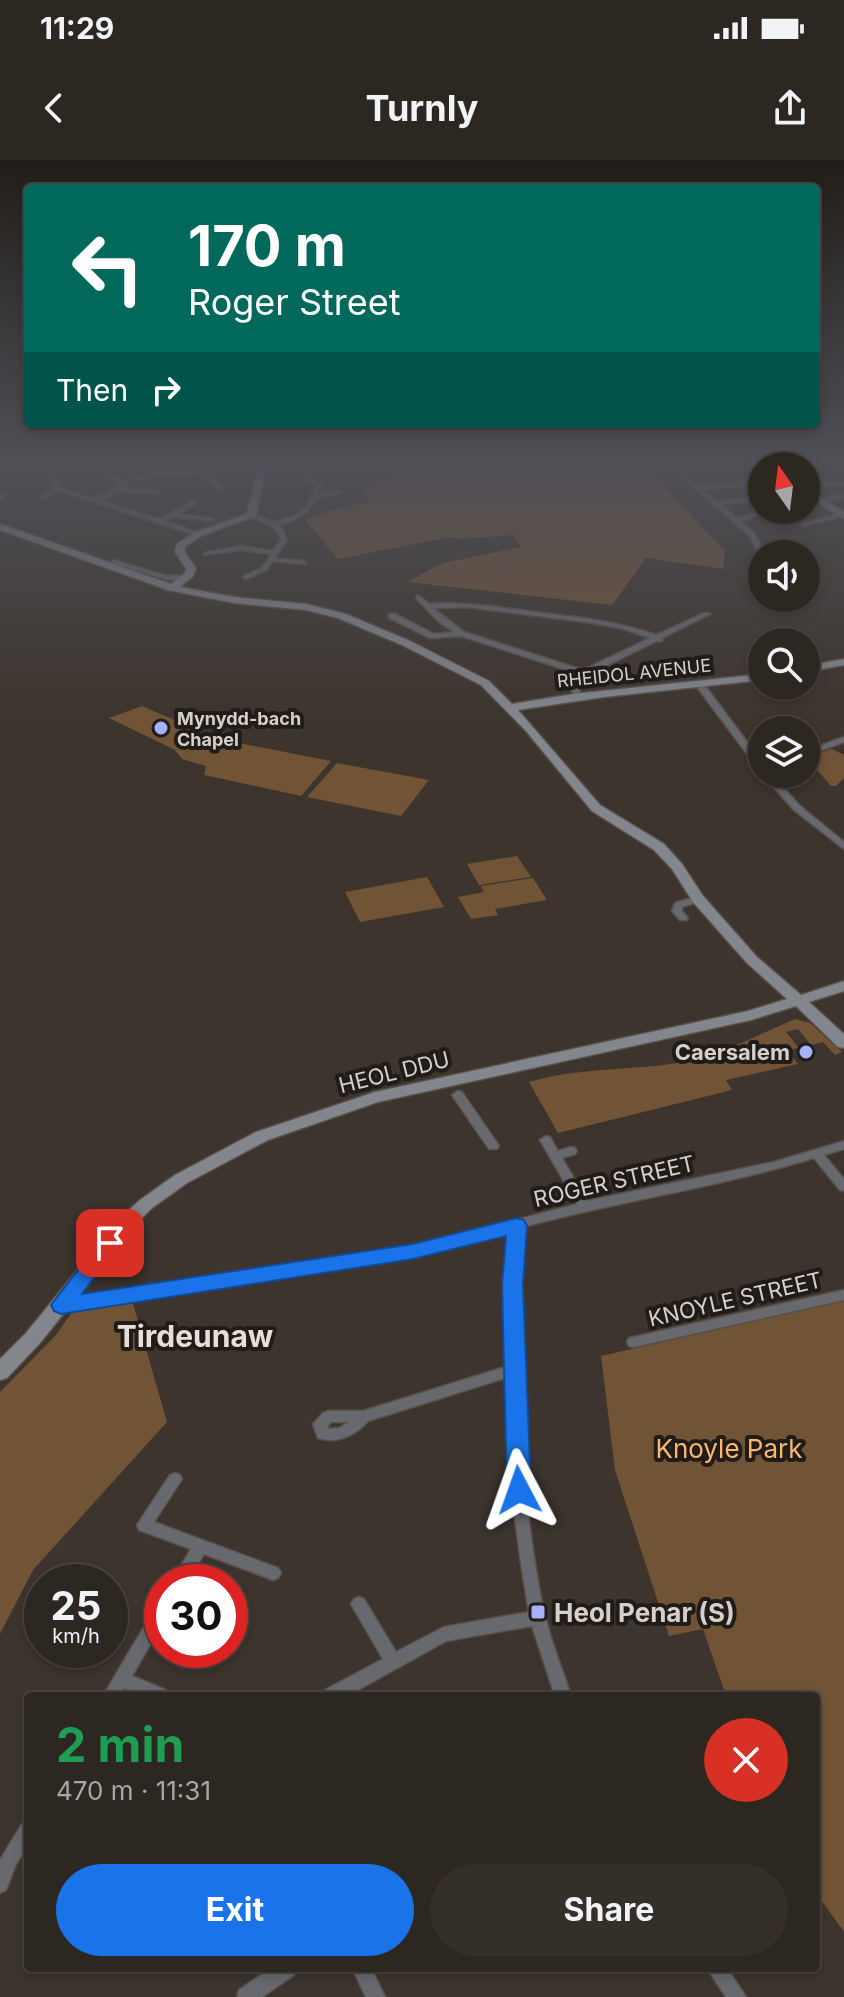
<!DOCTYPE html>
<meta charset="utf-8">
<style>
body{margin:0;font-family:Inter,sans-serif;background:#352f2a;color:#f1f3f6;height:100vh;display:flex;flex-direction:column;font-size:30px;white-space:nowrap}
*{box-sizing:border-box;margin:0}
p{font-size:26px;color:#a7a5a5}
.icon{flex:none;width:44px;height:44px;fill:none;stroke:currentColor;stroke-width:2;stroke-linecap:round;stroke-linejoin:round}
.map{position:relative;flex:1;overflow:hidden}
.drawer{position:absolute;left:24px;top:1532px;width:796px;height:280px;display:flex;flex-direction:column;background:#2d2722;border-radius:8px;box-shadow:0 4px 12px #0003,0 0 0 2px #484440}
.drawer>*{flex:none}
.banner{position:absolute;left:24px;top:24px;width:796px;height:244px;border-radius:8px;box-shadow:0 4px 12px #0003,0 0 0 2px #484440;background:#00695c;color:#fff;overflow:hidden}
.needle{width:52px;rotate:346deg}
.tools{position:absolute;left:748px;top:292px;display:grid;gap:16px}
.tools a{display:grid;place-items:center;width:72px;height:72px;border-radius:50%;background:#2d2722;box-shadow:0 4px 12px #0003,0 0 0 2px #484440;font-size:40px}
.speed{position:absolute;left:24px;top:1404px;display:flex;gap:16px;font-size:40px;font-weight:700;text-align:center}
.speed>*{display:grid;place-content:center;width:104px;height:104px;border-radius:50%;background:#2d2722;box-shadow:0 4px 12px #0003,0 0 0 2px #484440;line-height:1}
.speed small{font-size:20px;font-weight:400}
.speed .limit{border:12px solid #d22;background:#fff;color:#111}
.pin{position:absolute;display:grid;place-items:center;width:68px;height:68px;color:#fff;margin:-34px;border-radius:16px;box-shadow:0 4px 12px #0006}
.me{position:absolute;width:88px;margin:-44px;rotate:356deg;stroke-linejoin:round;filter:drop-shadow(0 0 6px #0008)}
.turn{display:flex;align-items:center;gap:28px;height:168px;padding:0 32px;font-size:36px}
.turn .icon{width:104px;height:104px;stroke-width:2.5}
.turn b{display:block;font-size:56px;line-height:68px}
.then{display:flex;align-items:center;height:76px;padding:0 32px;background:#0003;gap:16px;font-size:30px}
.round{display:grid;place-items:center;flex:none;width:84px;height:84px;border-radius:42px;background:#352f2a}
.headline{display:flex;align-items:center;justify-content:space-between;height:136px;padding:0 32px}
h1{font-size:48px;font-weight:700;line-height:60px;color:#1e9e55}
.button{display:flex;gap:16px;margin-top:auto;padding:16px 32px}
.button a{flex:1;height:92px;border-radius:48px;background:#1a73e8;color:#fff;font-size:32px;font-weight:700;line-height:92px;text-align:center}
.button a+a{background:#352f2a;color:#f1f3f6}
.status{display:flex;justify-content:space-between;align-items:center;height:56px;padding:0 40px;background:#2d2722;direction:ltr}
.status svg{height:22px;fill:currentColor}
header{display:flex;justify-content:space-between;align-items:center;height:104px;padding:0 32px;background:#2d2722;font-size:36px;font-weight:700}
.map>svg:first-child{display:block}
</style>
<div class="status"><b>11:29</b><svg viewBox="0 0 49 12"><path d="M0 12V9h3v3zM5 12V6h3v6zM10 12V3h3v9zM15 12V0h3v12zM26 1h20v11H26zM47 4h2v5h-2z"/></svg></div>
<header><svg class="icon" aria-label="back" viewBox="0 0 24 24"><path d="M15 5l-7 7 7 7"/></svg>Turnly<svg class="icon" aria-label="share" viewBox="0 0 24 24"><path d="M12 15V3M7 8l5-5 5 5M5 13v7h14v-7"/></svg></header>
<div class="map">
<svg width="844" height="1837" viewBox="0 0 844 1837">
<rect width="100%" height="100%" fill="#3c342d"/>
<path fill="#715336" d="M 395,303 L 629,303 L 655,317 L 725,391 L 723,409 L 646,398 L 612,445 L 407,422 L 443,403 L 521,387 L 513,375 L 461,379 L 450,377 L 338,399 L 305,360 L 331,350 L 370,342 L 361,331 L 405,310 Z
M 142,546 L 200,571 L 203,576 L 331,601 L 301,636 L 204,615 L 206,606 L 182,599 L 175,590 L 109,558 Z
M 832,589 L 844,595 L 844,618 L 836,626 L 831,626 L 806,597 Z
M 337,603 L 429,620 L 401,656 L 307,637 Z
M 517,696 L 531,717 L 479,725 L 467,704 Z
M 427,717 L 444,747 L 360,762 L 345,732 Z
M 533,718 L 547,740 L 495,749 L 498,755 L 471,759 L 458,737 L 484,732 L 481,726 Z
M 795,859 L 810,863 L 842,892 L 835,895 L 823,882 L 811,885 L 798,869 L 786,872 L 799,888 L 787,890 L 798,904 L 726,920 L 732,930 L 558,973 L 529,922 C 580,907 632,911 684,902 C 722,895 759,874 795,859 Z
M 132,1140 L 167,1262 L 33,1410 L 0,1474 L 0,1232 L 56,1175 L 72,1152 Z
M 844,1141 L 844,1772 L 816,1733 L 816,1536 L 726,1536 L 703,1469 L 669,1476 L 615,1310 L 601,1196 Z"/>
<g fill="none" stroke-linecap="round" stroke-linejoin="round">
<defs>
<path id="street" d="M 54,303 L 84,303 L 59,306 L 55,315 L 60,328 C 88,337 96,345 119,323 L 103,317 L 103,315 L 105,314 L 123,320 L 133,315 L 234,306 L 262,307 L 265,309 L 262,311 L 234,310 L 207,312 L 222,326 L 223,327 L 220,329 L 205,318 L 201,313 L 134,319 L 120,328 L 158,330 L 161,332 L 158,334 L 117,332 L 113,335 L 99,340 L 159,359 L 193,341 L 197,341 L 197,343 L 178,354 L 211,358 L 214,360 L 213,361 L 173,357 L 165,361 L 200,373 L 201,374 L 198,376 L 59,331 L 45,339 L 41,339 L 41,337 L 55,328 L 49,315 L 50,312 L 29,308 L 32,306 L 52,309 Z
M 659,303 C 667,303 672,307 679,308 C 699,310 721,301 741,304 L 681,311 L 698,325 L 762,321 L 762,325 L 702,329 L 717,341 L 762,337 L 762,341 L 721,344 L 738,359 L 762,349 L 768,350 L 741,362 L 754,373 L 765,394 L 762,394 L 762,397 L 760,396 L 749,375 L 674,311 Z
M 373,305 L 376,307 L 375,308 L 362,312 L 359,310 Z
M 303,317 L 323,323 L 317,335 L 339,331 L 342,333 L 316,338 C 308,355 296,360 279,365 L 283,370 L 287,380 L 275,398 L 303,401 L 305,402 L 305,404 L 273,401 L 266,410 L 246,419 L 244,418 L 244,416 L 262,408 L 271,394 L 242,390 L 204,395 L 204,393 L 206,392 L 242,386 L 273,391 L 281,380 C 276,363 261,362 248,356 L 251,354 L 274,362 L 294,356 L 307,346 L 317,325 L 301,320 L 301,318 Z
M 806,321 L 844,322 L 844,326 L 806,325 Z
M 844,334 L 844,338 L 806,345 L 806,341 Z
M 0,335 L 3,334 L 6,336 L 0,339 Z
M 844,352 L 844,356 L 803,366 L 800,364 Z
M 114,400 L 164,415 L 188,416 L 191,418 L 188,420 L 164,419 L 112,403 L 111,402 Z
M 762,406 L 762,416 L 758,415 L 759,408 Z
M 418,435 L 429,444 C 463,441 494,447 528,451 C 572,457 615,460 656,475 L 704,453 L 710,454 L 662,478 L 662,481 L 657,481 L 587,515 L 578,526 L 582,536 L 578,538 L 574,536 L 570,526 L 579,514 L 461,476 L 430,478 L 389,458 L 389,454 L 395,454 L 434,474 L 454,472 L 438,461 L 416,438 L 416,436 ZM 466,447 L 593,463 L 624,469 L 650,478 L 583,510 L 464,472 L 433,448 Z
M 697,523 L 703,523 L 762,602 L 762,611 L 759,610 L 697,527 Z
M 844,577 L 844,582 L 806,596 L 806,591 Z
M 762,614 L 771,614 L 800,646 L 844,682 L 844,689 L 794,650 Z
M 698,736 L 703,739 L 701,741 L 682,747 L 682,751 L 688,758 L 686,760 L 680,760 L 672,751 L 675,743 Z
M 458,931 L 462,932 L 497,983 L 499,986 L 497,989 L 489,989 L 454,938 L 452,935 Z
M 546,976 L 550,977 L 558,991 L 571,987 L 575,988 L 577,991 L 575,994 L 562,998 L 587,1041 L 774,1002 L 844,981 L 844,989 L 824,995 L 844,1019 L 844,1031 L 840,1030 L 814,998 C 719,1027 619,1041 523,1067 C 517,1173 517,1277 532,1383 C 536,1411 540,1439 548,1467 C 554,1490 564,1513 571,1536 L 555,1536 L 532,1466 L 446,1481 L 347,1536 L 323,1536 L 325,1530 L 383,1499 L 354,1449 L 351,1444 L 354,1439 L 359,1437 L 364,1439 L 396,1492 L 444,1467 L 529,1452 C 515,1374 507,1297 505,1218 L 368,1261 C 355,1276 337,1284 318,1278 L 313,1264 L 323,1253 L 328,1251 L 363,1251 L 505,1207 L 511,1070 L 413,1097 L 61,1150 L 56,1149 L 55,1145 L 56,1141 L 61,1140 L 413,1087 L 577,1044 L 540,980 ZM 331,1262 L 349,1262 L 339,1268 L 328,1269 L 328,1266 Z
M 844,1130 L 844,1140 L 634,1187 L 629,1186 L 627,1182 L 629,1178 L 634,1177 Z
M 175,1313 L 180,1315 L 182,1319 L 154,1362 L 278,1408 L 281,1413 L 278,1418 L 273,1420 L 204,1394 L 187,1422 L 171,1422 L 191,1389 L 139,1370 L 137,1365 L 170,1315 Z
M 162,1443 L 162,1464 L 132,1516 L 166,1530 L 168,1536 L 142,1536 L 124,1528 L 120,1536 L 103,1536 L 157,1445 Z
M 28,1661 L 28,1686 L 16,1704 L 6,1730 L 0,1733 L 0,1700 L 22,1664 Z
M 271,1808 L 296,1808 L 294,1815 L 262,1837 L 237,1837 L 239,1830 Z
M 352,1808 L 371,1808 L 385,1837 L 366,1837 Z
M 707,1808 L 727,1808 L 746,1837 L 726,1837 Z"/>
<path id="secondary" d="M 263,303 L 272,303 L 264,315 L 256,356 L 201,376 L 185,387 L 185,392 L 196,409 L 193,416 L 180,427 L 234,437 L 306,444 L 346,454 L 410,481 L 489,521 L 512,544 L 573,534 L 762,514 L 762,520 L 604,537 L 518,550 L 600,645 L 664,684 L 682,704 L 703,736 L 757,797 L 801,835 L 844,821 L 844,831 L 809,842 L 844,874 L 844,888 L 838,887 L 796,846 L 751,860 L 378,942 L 268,980 L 187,1023 L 152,1048 L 133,1067 L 40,1183 L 7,1218 L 0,1220 L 0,1199 L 26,1173 L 121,1057 L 140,1040 L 175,1015 L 256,972 L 375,932 L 748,851 L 787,839 L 747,803 L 693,742 L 672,709 L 654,690 L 592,651 L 526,571 L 481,525 L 402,485 L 338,458 L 306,450 L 234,443 L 168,430 L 0,370 L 0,364 L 171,424 L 185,413 L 186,409 L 175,392 L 177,384 L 195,372 L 247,354 L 256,315 Z
M 791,303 L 799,303 L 799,306 L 791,306 Z
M 806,328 L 844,352 L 844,359 L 806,335 Z
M 844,499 L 844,505 L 806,512 L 806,506 Z"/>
</defs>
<use href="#street" stroke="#58504a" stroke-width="3"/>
<use href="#secondary" stroke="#58504a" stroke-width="3"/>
<use href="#street" fill="#68696e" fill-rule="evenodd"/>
<use href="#secondary" fill="#84868d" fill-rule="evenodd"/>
</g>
<linearGradient id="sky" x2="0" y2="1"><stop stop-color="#211d19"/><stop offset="0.54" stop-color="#505057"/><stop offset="1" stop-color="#505057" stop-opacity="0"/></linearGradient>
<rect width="844" height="560" fill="url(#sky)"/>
<path fill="#1a73e8" stroke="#114b97" stroke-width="2" d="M 517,1058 L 524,1060 L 527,1066 L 523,1125 L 531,1330 L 527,1337 L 519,1340 L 511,1337 L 507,1330 L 502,1125 L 506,1076 L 413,1099 L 61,1154 L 54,1151 L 51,1145 L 103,1078 L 117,1078 L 120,1083 L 82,1134 L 413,1084 Z"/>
<g fill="#a7b1fc" stroke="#201c19" stroke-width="3">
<circle cx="161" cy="568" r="8"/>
<circle cx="806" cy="892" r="8"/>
<rect x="530" y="1444" width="16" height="16" rx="4"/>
</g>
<g text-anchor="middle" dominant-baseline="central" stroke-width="8" stroke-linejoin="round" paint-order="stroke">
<g font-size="18" fill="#d5d0cc" stroke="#201c19">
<text transform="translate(634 513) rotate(-6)">RHEIDOL AVENUE</text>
</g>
<g font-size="18" font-weight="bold" fill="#d5d0cc" stroke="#201c19" text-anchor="start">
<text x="177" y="558">Mynydd-bach<tspan x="177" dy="21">Chapel</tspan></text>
</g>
<g font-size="22" font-weight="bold" fill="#d5d0cc" stroke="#201c19" text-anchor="end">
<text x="790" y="892">Caersalem</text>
</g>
<g font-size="22" fill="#d5d0cc" stroke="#201c19">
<text transform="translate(394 912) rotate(-14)">HEOL DDU</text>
<text transform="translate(614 1021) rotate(-13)">ROGER STREET</text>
<text transform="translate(735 1139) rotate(-13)">KNOYLE STREET</text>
</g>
<g font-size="26" fill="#fbb670" stroke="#201c19">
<text x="729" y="1288">Knoyle Park</text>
</g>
<g font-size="26" font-weight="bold" fill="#d5d0cc" stroke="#201c19" text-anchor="start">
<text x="554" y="1452">Heol Penar (S)</text>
</g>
<g font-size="30" font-weight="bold" fill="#e9ded5" stroke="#201c19">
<text x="195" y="1176">Tirdeunaw</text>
</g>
</g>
</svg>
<div class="tools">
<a><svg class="needle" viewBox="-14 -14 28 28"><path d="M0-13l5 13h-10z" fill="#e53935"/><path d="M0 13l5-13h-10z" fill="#a7a5a5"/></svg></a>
<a><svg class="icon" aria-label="sound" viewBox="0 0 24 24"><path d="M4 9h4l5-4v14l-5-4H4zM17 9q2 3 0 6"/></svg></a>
<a><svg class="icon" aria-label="search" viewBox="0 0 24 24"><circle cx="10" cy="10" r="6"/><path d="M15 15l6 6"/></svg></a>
<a><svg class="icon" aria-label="layers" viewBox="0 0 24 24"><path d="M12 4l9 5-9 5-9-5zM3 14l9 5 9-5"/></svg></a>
</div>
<div class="speed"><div>25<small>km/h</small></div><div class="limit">30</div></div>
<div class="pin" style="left:110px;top:1083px;background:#d93025"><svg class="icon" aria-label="arrive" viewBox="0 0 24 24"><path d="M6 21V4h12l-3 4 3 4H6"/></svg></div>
<svg class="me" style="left:519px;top:1330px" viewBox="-20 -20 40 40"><path d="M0-17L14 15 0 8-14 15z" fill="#1a73e8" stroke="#fff" stroke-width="4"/></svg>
<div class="banner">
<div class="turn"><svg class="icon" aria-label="left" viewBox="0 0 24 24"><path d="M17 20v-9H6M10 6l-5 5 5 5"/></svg><div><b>170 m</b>Roger Street</div></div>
<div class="then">Then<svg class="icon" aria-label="right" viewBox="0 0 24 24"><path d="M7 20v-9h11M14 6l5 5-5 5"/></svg></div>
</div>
<section class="drawer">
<div class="headline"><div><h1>2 min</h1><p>470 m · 11:31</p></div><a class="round" style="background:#d93025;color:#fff"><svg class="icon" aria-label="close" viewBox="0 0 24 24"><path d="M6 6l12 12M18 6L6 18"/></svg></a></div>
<div class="button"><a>Exit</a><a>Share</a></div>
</section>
</div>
